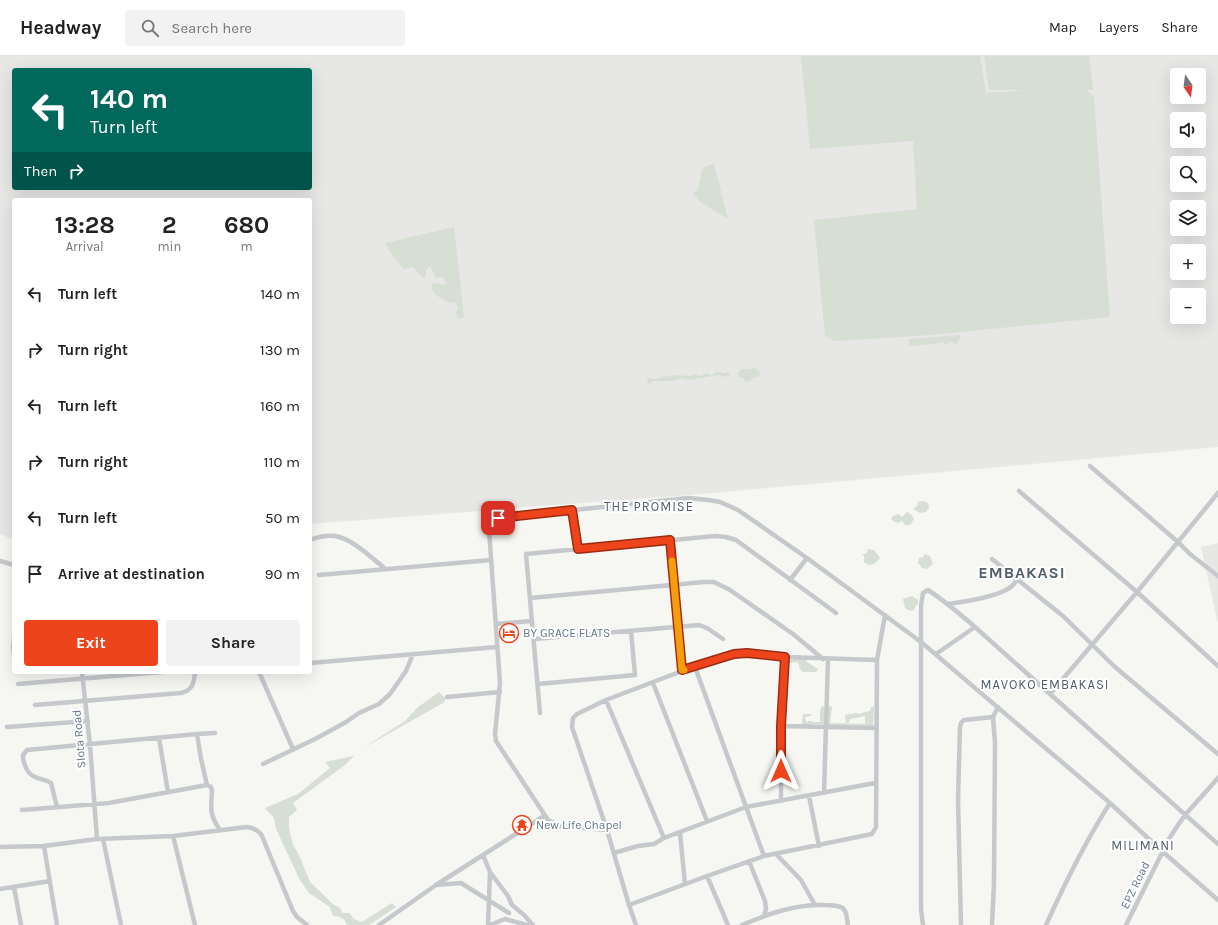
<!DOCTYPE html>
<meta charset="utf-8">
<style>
body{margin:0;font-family:Karla,sans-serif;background:#f2f2f2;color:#222;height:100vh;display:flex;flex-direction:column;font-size:15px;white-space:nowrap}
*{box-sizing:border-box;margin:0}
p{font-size:13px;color:#767676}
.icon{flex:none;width:22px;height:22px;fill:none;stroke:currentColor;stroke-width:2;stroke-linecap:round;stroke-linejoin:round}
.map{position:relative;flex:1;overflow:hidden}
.side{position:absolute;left:12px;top:142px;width:300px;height:476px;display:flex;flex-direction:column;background:#fff;border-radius:4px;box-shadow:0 4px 16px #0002}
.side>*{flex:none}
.guide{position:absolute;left:12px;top:12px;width:300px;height:122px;border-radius:4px;box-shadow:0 4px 16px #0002;background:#00695c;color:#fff;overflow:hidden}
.needle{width:26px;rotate:166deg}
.controls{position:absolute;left:1170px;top:12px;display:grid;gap:8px}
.controls a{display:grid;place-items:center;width:36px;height:36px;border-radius:4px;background:#fff;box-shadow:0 4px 16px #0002;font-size:20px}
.pin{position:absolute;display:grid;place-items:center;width:34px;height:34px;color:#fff;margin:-17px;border-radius:8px;box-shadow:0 2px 6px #0006}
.me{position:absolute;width:44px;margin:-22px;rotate:0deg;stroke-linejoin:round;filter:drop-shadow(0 0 3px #0008)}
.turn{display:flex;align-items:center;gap:14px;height:84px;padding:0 12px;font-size:18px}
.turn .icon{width:52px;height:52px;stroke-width:2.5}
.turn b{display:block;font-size:28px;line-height:34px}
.then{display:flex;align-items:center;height:38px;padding:0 12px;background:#0003;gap:8px;font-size:15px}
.eta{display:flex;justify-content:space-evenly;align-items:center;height:68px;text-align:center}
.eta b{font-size:24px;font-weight:700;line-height:28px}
.action{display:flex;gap:8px;margin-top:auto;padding:8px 12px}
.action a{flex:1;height:46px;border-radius:4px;background:#ee441b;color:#fff;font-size:16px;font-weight:700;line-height:46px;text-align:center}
.action a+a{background:#f2f2f2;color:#222}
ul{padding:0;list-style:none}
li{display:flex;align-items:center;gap:12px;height:56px;padding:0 12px}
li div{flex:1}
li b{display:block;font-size:15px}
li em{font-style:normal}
header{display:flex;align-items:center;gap:24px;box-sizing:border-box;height:56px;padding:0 20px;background:#fff;border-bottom:1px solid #e0e0e0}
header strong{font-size:19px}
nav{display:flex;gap:22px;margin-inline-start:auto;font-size:14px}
.search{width:280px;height:36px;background:#f2f2f2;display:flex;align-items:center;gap:10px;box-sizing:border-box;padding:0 14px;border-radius:4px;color:#767676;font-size:15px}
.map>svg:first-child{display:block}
</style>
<header>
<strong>Headway</strong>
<div class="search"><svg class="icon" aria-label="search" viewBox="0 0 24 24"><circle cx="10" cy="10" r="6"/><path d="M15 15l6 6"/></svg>Search here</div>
<nav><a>Map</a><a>Layers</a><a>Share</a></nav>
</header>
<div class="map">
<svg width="1218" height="869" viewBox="0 0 1218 869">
<rect width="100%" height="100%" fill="#f6f6f2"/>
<path fill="#e7e8e6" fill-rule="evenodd" d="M 0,0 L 1218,0 L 1218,391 L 702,438 L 310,468 L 310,144 L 14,144 L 14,484 L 0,478 ZM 14,14 L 310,14 L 310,132 L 14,132 ZM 1177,19 L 1199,19 L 1199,41 L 1177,41 ZM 1177,63 L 1199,63 L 1199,85 L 1177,85 ZM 1177,107 L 1199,107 L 1199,129 L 1177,129 ZM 1177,151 L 1199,151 L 1199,173 L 1177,173 ZM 1177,195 L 1199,195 L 1199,217 L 1177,217 ZM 1177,239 L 1199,239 L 1199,261 L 1177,261 Z
M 1218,487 L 1218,568 L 1201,491 Z"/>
<path fill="#d7ded3" d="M 801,0 L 980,0 L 986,37 L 1028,34 L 989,34 L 984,0 L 1089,0 L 1093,34 L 1087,34 L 1094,41 L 1110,261 L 933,279 L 835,285 L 825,280 L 814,164 L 917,153 L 913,85 L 810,93 Z
M 714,108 L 728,163 L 699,145 L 693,137 L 698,133 L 703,111 Z
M 454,171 L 464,261 L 460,263 L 457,261 L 456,256 L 458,252 L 456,247 C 446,247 437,241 431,233 L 432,228 L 436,227 L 446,229 L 444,222 L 439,221 L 436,223 L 435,219 L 430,210 L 426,214 L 426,220 L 423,222 L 413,211 L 404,213 L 394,202 L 385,187 Z
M 960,279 L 960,282 L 957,288 L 950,286 L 947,289 L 942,286 L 935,288 L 909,290 L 909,283 Z
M 754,311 L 759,314 L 760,319 L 759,321 L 754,322 L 749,326 L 745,326 L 743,322 L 738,322 L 738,317 L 741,313 L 752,313 Z
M 719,316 L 725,317 L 727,316 L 730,317 L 730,319 L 723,321 L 720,319 L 688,324 L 683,322 L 670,325 L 654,325 L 649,328 L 647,327 L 648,322 L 654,323 L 673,319 L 692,320 L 694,318 L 695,319 L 700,320 L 708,317 L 709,319 L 713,319 L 713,317 Z
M 923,445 L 928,447 L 929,452 L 926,456 L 920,457 L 913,453 L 917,450 L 918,446 Z
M 907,456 L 912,459 L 914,463 L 910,469 L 905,469 L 902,465 L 898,467 L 893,465 L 891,462 L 893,460 L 899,458 L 902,461 Z
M 868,493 L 874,494 L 880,502 L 874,508 L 869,509 L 864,506 L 864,500 L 862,498 L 866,498 Z
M 925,498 L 930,500 L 933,508 L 927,513 L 922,512 L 918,507 L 919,502 L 923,501 Z
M 912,540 L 918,544 L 918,548 L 916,549 L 914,554 L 910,555 L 905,552 L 903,543 Z
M 795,603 L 806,603 L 807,606 L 818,613 L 816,616 L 803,616 L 800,613 L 798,606 L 788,607 L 787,605 Z
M 439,636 L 446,643 L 443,647 L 363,692 L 405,665 L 417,652 Z
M 828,649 L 832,651 L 830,667 L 865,668 L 865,660 L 850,663 L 849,667 L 846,667 L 845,659 L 857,657 L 858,658 L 870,655 L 871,651 L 874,651 L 873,670 L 828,669 Z
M 824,650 L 824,668 L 802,669 L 803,658 L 811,658 L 811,660 L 805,661 L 806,666 L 808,666 L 808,665 L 811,665 L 812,666 L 820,666 L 820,659 L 821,651 Z
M 354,700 L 345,709 L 293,747 L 297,754 L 289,761 L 289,773 L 293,789 L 299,799 L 310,826 L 334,849 L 340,852 L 342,857 L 349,857 L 354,863 L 362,866 L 392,847 L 396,851 L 369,869 L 347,869 C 345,862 339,860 333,860 L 330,851 L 309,837 L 300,824 L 276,773 L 274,762 L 265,752 L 298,738 L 330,712 L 325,706 Z"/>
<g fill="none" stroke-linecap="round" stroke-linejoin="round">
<path stroke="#c5c9cc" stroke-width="4.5" d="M 1090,410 L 1178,486 L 1190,498 L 1218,520
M 1019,435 L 1137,536 L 1218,610
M 571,454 L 578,493
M 310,484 C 334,475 346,481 365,496 C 372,502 379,507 385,513
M 670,484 L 682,615
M 992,503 L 1063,560 L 1115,611 L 1218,698
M 0,505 L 14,509
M 319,519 L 491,504
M 790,524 L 807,502
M 530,542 L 704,526 L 714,526 L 730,534 L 793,578 L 823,603
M 948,548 C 963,546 1004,540 1014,528 C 1015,527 1016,523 1016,522
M 496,568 L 532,565
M 14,581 L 13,592 L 14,599
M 534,583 L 699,569 L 707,572 L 723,583
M 936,598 L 975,571 L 1218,788
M 310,607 L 497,591
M 695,611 L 764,800
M 82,616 L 90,689 L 97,783
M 259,616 L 293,693
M 653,627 L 707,765
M 18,628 L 162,616
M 538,628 L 635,619 L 631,575
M 1050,638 L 1137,536 L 1218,437
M 447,641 L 500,636
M 606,644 L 664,782
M 35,649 L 181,637 C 193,634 194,627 195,616
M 540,657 L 526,498 L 715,480 L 726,481 L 736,484 L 836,557
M 781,670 L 785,601
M 7,671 L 88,665
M 197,678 L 215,677
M 159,682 L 168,736
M 263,708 L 317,682 L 346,666 L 359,657 L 379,648 L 390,638 L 406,615 L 413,598
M 824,737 L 828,603
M 809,740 L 819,790
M 781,745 L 781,670 L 876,672
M 57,751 L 51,727 C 46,723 41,724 35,721 C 27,718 23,707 23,699 L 27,694 L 197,678 L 201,703 L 207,729 L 211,731 L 212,734 C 211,753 209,758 220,774
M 22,754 L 109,747 L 207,729
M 607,774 L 572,671 L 573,662 L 577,658 L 606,644 L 682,615 L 734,598 L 747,597 L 785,601 L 877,604
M 680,777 L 685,828
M 173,780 L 195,869
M 103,783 L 121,869
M 44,790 L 57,869
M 0,791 L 44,790 L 97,783 L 173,780 L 247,771 C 254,772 259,774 262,780 L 293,855 L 297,861 L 307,869
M 614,797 L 638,790 L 654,788 L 664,782 L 746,751 L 875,727
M 776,798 L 801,824 L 815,849
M 483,799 L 490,816 L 488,869
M 749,805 L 765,845 L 766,853 L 764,860
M 490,816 L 508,840 L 512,849 L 524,859 L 533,869
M 707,820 L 728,869
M 436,829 L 461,827 L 509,857
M 14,831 L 21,869
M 0,833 L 50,825
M 629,849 L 707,820 L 764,800 L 872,778 L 876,771 L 877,604 L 885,559
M 379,869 L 436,829 L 544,760
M 490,869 L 505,863 L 527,869
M 636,869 L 629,849 L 607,774 L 560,770 L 548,764 L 496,685 L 495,678 L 500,627 L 489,474 L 490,468 L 498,462 L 688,442 L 709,444 L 720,446 L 738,454 L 807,502 L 921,586 L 1110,747 L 1163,796 L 1218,844
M 742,869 C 768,858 795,848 824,849 C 831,849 837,849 843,852 L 846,857 L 848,869
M 923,869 L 921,853 L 921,549 L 923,537 L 928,534 C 945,545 960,558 975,571
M 961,869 L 958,744 L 960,671 L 961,667 L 964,664 L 993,661
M 992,869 L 994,827 L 995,687 L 993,661 L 998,651
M 1046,869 C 1065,827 1085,786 1110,747
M 1126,869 L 1169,783 L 1178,769 L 1185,759 L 1218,722"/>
</g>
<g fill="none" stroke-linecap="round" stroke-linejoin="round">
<defs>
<path id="route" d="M 498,462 L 572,454 L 578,493 L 670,484 L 682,614 L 734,598 L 747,597 L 785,601 L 781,670 L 781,715"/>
</defs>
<use href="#route" stroke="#9b2c12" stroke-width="10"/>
<use href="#route" stroke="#ee441b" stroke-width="7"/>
<path stroke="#f59e0b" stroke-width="7" d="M 672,505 L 682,614 L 684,614"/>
</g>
<defs>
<symbol id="hotel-ring" viewBox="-11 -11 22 22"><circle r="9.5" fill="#fff" stroke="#ee441b" stroke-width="1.5"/><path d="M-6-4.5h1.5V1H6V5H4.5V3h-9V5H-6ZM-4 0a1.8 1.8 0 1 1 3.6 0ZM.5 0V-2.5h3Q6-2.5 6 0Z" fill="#ee441b"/></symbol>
<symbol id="temple-ring" viewBox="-11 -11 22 22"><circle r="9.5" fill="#fff" stroke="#ee441b" stroke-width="1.5"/><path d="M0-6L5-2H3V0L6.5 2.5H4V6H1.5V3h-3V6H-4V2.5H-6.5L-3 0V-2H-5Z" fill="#ee441b"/></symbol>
</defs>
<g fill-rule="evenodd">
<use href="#hotel-ring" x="498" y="566" width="22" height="22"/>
<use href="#temple-ring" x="511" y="758" width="22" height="22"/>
</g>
<g text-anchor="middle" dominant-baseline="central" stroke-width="4" stroke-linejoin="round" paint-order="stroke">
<g font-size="12" fill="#637785" stroke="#fff" text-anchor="start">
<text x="523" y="577">BY GRACE FLATS</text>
<text x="536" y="769">New Life Chapel</text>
</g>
<g font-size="12" fill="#637785" stroke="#fff">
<text transform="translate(79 683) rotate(-95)">Slota Road</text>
<text transform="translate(1135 829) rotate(-64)">EPZ Road</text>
</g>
<g font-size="13" letter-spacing="1" fill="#51606a" stroke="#fff">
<text x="649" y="450">THE PROMISE</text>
<text x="1045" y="628">MAVOKO EMBAKASI</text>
<text x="1143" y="789">MILIMANI</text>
</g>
<g font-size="16" font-weight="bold" letter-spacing="1" fill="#51606a" stroke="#fff">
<text x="1022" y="516">EMBAKASI</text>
</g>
</g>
</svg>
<div class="controls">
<a><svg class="needle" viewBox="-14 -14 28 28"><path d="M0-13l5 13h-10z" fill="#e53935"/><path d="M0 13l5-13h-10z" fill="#767676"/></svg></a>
<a><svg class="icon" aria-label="sound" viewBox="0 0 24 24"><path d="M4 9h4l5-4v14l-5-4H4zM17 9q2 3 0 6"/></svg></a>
<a><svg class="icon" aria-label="search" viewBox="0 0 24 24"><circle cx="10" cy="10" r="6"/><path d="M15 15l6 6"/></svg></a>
<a><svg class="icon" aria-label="layers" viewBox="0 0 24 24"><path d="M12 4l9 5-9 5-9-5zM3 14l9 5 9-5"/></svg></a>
<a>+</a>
<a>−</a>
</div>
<div class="pin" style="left:498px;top:462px;background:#d93025"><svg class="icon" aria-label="arrive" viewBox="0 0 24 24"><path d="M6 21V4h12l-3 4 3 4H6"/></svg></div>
<svg class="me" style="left:781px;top:715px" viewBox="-20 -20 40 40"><path d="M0-17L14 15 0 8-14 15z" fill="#ee441b" stroke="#fff" stroke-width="4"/></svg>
<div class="guide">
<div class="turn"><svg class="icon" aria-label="left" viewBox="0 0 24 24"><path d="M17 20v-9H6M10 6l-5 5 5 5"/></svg><div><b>140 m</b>Turn left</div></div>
<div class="then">Then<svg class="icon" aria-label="right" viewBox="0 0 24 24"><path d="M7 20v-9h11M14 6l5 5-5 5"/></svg></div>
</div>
<section class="side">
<div class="eta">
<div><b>13:28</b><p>Arrival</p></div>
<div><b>2</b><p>min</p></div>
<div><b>680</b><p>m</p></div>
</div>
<ul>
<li><svg class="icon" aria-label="left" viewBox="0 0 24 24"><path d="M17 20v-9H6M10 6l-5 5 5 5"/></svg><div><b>Turn left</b></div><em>140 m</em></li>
<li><svg class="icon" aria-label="right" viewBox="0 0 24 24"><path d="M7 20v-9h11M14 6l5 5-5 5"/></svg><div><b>Turn right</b></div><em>130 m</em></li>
<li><svg class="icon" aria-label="left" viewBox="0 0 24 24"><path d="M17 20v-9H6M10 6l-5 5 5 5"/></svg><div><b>Turn left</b></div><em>160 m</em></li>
<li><svg class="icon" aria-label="right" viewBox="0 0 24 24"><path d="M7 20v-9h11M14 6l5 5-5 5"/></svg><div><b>Turn right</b></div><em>110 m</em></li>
<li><svg class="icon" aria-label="left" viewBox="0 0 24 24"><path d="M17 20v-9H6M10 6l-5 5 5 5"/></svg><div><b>Turn left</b></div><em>50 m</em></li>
<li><svg class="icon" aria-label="arrive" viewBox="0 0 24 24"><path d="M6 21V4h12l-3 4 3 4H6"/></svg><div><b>Arrive at destination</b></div><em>90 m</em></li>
</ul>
<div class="action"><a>Exit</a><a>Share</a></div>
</section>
</div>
